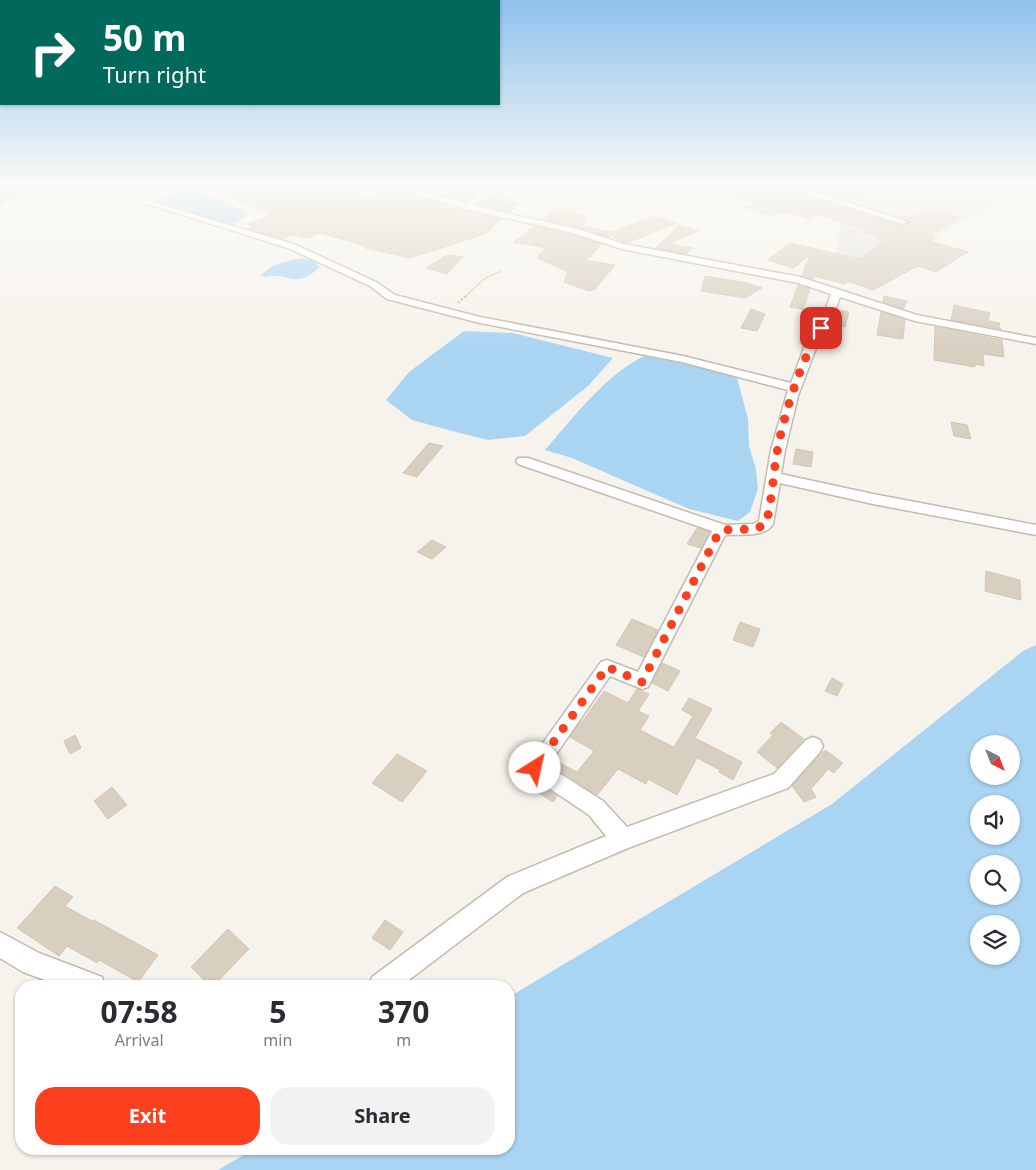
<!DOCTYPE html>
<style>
body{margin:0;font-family:"Noto Sans",sans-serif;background:#f2f2f3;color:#2b2b33;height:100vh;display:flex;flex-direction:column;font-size:19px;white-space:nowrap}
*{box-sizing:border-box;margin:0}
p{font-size:16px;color:#7c7c81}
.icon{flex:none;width:28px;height:28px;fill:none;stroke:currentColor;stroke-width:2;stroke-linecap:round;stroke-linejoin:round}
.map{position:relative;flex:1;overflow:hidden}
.panel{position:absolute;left:15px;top:980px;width:500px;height:175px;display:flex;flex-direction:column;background:#fff;border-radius:20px;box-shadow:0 1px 4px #0004}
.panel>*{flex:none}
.guide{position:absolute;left:0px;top:0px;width:500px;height:105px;box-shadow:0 1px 4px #0004;background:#00695c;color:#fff;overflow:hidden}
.needle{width:32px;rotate:138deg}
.fabs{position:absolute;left:970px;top:735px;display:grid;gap:10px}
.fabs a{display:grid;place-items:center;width:50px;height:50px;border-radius:50%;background:#fff;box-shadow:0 1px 4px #0004;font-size:25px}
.pin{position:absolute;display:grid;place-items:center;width:42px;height:42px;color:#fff;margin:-21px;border-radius:10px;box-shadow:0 2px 8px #0006}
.me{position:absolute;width:55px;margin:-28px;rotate:35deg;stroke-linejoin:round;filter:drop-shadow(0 0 4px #0008)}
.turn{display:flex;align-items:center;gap:18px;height:105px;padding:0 20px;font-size:22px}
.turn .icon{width:65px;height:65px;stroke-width:2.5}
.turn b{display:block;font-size:35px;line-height:42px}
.eta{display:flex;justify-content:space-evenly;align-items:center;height:85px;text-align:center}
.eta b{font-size:30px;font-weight:700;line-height:35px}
.cta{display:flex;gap:10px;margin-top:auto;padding:10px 20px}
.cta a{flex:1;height:58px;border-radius:20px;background:#fc3f1d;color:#fff;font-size:20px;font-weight:700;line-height:58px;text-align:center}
.cta a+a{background:#f2f2f3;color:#2b2b33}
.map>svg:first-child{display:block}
</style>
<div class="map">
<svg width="1036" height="1170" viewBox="0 0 1036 1170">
<rect width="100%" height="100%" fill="#f6f3ec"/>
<path fill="#e6e2dd" d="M 841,186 L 1031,186 L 899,254 L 832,280 L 847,188 Z"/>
<path fill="#a9d4f2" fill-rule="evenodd" d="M 16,186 L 28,188 L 0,205 L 0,191 Z
M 799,186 L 841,186 L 869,195 L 844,202 Z
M 191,190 C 199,192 242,208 247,213 L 247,216 L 237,222 L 228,224 L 163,206 L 158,202 C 163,193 181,190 191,190 Z
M 300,258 L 313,260 L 320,267 C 294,291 289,271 265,277 L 261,275 L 274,265 Z
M 464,331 L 513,333 L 613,358 L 588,386 L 525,436 L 488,440 L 456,432 L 412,420 L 386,400 L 409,372 Z
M 645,356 L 704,368 L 737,378 L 748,419 L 749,446 L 756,469 L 758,489 L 750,512 L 738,521 L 689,509 L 572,458 L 545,450 C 571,420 608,372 645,356 Z
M 1036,645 L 1036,1170 L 218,1170 L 254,1149 L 509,1149 L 509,997 L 832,804 L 1023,651 ZM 979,744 L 1011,744 L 1011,776 L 979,776 ZM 979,804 L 1011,804 L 1011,836 L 979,836 ZM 979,864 L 1011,864 L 1011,896 L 979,896 ZM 979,924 L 1011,924 L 1011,956 L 979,956 Z"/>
<path fill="#d8cfc1" stroke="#d3c7b4" d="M 211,186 L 301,186 L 317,192 L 334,188 L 338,190 L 344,188 L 366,198 L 390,188 L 390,187 L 464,211 L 502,219 L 485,234 L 410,258 L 365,248 L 367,246 L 320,233 L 307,238 L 294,235 L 281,238 L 261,232 L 250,228 L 253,226 L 247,224 L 271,215 L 255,209 Z
M 412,186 L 461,186 L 482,190 L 467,202 Z
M 709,186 L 775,186 L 900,226 L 909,224 L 910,221 L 900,217 L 903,216 L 910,218 L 928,209 L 960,218 L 929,235 L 937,238 L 930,241 L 968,252 L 936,272 L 918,266 L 873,290 L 848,281 L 845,284 L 814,276 L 813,279 L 802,276 L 810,254 L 794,268 L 767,260 L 790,243 L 860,259 L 885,241 L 877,239 L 880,236 L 863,232 L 866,229 L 819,215 L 810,220 L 787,212 L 783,214 L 778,213 L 770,216 L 743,207 L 753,203 L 708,188 Z
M 496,193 L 513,197 L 507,201 L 519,203 L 510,212 L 479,205 Z
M 557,208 L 585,215 L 585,222 L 581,226 L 611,232 L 655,216 L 676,223 L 627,243 L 609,235 L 608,237 L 579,227 L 543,219 Z
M 679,225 L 698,231 L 669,244 L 692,248 L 686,254 L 656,248 Z
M 534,226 L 572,235 L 601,244 L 590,257 L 584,260 L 615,265 L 595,289 L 589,291 L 564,282 L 568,272 L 537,258 L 546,248 L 514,242 Z
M 447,255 L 463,257 L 447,274 L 426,268 Z
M 705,276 L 748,283 L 762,288 L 745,298 L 701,291 Z
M 798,285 L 810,289 L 803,309 L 790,307 Z
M 884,296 L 907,301 L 903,309 L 883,302 Z
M 954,305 L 990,313 L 988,321 L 1000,323 L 999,327 L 1001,329 L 951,320 Z
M 751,309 L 765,314 L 757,331 L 741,328 Z
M 837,310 L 849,312 L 845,327 L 839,326 L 838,332 L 827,330 Z
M 881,312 L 905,320 L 903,339 L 877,335 Z
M 935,327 L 1002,340 L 1004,357 L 983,354 L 984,366 L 975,364 L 975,367 L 934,360 Z
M 951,422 L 967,425 L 971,439 L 954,436 Z
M 429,443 L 443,446 L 417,477 L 403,473 Z
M 796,449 L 813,452 L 811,467 L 793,464 Z
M 697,528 L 709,532 L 701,548 L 687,544 Z
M 432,540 L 446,547 L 432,559 L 417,552 Z
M 986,571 L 1020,580 L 1021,600 L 985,591 Z
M 632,619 L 658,630 L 644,657 L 616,645 Z
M 740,622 L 760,629 L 753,647 L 733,640 Z
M 662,663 L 680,671 L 668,691 L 652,683 Z
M 832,678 L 843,684 L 837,696 L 825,691 Z
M 637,689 L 649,694 L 638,711 L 649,716 L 640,730 L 674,747 L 693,716 L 682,710 L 689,698 L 712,709 L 695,738 L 742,762 L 733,780 L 719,772 L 720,770 L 697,758 L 677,795 L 648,779 L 646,784 L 618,769 L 597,795 L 551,765 L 554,760 L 577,772 L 594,751 L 570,737 L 581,721 L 582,722 L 604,691 L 628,703 Z
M 781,722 L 804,739 L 777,768 L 757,752 L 773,735 L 770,733 Z
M 75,735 L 81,748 L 70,754 L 64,741 Z
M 825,750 L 843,763 L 834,773 L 828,769 L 811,789 L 816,797 L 804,802 L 792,786 Z
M 397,754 L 427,771 L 402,802 L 372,783 Z
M 542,786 L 557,796 L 553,802 L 537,792 Z
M 112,787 L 127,805 L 108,819 L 94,801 Z
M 55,886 L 73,897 L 65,906 L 92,921 L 94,920 L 158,955 L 138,982 L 99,960 L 97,963 L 67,946 L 59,956 L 17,928 Z
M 385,920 L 403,932 L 390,950 L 372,938 Z
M 228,929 L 249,949 L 213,986 L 210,986 L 191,967 Z"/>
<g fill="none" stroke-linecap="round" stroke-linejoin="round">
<defs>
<path id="street" d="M 179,186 L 190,186 L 152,202 L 294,244 L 376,282 L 395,295 L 480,317 L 683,356 L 791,383 L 807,340 L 823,316 L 831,294 L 798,283 L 622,249 L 573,233 L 465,209 L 392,186 L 405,186 L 467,204 C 477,195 488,186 503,186 L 474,206 L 578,229 L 624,244 L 800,277 L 917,315 L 1036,338 L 1036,344 L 915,321 L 840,297 L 833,316 L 819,340 L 798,396 L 785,450 L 781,474 L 873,494 L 1036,525 L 1036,535 L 873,504 L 780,483 L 773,524 C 765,538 740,534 726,535 L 724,537 L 648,687 L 642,689 L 610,676 L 548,766 L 603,801 L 627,827 L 774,774 L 806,740 L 813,737 L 820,740 L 823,746 L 820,752 L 788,788 L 628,848 L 523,893 L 401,986 L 369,986 L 372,977 L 507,877 L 606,836 L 589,815 L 528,774 L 525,768 L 601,662 L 607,660 L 638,672 L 712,531 L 518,464 L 516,461 L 518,458 L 528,458 L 725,525 L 753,524 L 759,521 L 771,450 L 788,390 L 682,362 L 480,323 L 387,299 L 370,286 L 288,248 L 144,203 L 146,198 Z
M 784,186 L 796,186 L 908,222 L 901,224 Z
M 0,932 L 39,953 L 102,977 L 105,986 L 61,986 L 23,972 L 0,958 Z"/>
</defs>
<use href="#street" stroke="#c2bbae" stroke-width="3"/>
<path stroke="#c4b79f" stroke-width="2" stroke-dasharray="1 1" stroke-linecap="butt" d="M 466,296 L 484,279 L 501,271"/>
<path stroke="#c4b79f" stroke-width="2.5" stroke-dasharray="2 2" stroke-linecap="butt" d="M 458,303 L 467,295"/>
<use href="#street" fill="#fff" fill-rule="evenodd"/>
</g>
<linearGradient id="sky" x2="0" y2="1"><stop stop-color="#8fc1ec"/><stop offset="0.53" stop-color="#fbfaf6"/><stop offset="1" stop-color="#fbfaf6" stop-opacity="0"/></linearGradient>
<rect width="1036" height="350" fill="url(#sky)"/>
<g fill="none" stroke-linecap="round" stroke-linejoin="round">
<path stroke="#fc3f1d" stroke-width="9" stroke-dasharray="0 16.2" d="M 535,768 L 607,667 L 642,682 L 718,534 L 722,530 L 755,529 L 766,524 C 772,500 773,476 777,452 C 784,414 801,360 821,328"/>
</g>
</svg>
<div class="fabs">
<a><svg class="needle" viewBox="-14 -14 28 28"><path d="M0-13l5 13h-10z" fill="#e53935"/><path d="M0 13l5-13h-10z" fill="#7c7c81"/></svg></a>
<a><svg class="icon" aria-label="sound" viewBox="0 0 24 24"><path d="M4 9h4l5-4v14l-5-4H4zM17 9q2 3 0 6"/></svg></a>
<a><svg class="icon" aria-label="search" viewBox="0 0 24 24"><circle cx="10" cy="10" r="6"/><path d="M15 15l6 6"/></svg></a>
<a><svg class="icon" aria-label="layers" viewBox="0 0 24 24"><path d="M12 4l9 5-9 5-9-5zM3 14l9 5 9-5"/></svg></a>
</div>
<div class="pin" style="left:821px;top:328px;background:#d93025"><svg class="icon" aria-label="arrive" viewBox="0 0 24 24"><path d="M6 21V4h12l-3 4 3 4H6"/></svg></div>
<svg class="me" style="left:535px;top:768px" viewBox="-20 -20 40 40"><circle r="19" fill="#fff"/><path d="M0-13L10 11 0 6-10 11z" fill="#fc3f1d"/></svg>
<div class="guide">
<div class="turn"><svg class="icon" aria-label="right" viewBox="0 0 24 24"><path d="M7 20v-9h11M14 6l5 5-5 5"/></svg><div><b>50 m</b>Turn right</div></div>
</div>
<section class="panel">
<div class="eta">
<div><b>07:58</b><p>Arrival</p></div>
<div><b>5</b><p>min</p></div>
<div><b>370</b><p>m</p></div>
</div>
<div class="cta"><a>Exit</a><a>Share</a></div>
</section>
</div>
